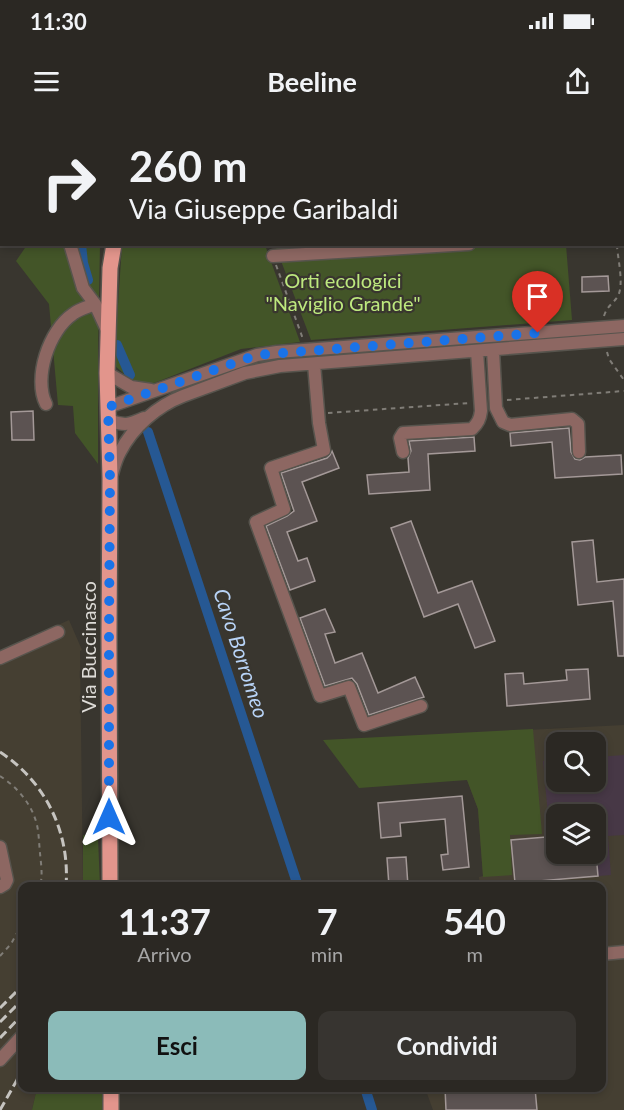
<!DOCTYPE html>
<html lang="it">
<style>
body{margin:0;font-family:Lato,sans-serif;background:#373430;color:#f1f3f6;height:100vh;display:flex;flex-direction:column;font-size:22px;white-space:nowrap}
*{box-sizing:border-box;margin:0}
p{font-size:20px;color:#a6a6a6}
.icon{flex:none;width:33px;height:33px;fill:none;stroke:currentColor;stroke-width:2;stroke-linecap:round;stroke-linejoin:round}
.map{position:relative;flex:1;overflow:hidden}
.drawer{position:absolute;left:18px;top:762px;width:588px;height:210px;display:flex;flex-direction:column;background:#2b2823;border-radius:12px;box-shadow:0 3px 9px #0003,0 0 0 2px #474441}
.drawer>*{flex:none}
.top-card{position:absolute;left:0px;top:0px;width:624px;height:126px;box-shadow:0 3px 9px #0003,0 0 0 2px #474441;background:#2b2823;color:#f1f3f6;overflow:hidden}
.controls{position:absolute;left:546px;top:612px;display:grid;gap:12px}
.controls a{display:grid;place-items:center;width:60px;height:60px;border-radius:12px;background:#2b2823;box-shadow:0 3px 9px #0003,0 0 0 2px #474441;font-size:30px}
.pin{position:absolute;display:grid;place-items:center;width:51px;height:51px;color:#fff;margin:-62px -26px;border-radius:50% 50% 50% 0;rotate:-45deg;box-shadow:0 0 6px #0007}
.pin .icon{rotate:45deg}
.me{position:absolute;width:66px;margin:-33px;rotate:0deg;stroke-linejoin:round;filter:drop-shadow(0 0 4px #0008)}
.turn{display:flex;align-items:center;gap:21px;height:126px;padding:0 30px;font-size:27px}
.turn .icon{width:78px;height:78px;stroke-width:2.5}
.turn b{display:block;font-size:42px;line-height:51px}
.eta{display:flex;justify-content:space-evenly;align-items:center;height:102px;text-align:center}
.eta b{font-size:36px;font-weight:700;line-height:42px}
.primary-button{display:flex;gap:12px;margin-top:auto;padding:12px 30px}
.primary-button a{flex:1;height:69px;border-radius:12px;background:#8bbbb9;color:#111;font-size:24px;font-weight:700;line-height:69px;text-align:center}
.primary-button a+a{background:#373430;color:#f1f3f6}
.status{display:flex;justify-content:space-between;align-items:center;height:42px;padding:0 30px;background:#2b2823;direction:ltr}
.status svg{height:16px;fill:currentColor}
header{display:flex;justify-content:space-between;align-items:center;height:78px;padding:0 30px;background:#2b2823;font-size:27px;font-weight:700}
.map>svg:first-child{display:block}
</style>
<div class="status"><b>11:30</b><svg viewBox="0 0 49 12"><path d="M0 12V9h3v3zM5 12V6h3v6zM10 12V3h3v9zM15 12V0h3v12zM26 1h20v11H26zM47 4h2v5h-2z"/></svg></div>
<header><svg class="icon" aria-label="menu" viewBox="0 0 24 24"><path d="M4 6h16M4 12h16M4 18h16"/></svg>Beeline<svg class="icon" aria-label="share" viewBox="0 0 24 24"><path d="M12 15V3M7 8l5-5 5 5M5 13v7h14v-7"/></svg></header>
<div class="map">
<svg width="624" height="990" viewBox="0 0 624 990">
<rect width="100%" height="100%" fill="#39362f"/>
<path fill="#453f32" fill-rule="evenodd" d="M 69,500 L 82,530 L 80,531 L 83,765 L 83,766 L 22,766 L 22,968 L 37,968 L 32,990 L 0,990 L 0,531 Z
M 624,605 L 624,990 L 433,990 L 425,968 L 602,968 L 602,766 L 480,766 L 479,757 L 483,756 L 478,689 L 450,614 ZM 556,622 L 596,622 L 596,662 L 556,662 ZM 556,694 L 596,694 L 596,734 L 556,734 Z"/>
<path fill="#473846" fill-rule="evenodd" d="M 624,635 L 624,715 L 608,716 L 611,755 L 515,763 L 511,720 L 550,717 L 543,641 L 556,640 L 556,662 L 596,662 L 596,637 ZM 556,694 L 596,694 L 596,734 L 556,734 Z"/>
<path fill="#435528" d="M 27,125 L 100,125 L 98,233 L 98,344 L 75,313 L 73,286 L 58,285 L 49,184 L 16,141 Z
M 122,125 L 265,125 L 300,222 L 241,229 L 149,265 L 130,259 L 114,245 Z
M 275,125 L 566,125 L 572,200 L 311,220 Z
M 533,609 L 542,714 L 510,715 L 512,755 L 483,757 L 478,689 L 467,660 L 359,668 L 323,620 Z
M 83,715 L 95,716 L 98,718 L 100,766 L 83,766 Z
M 37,968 L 102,968 L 102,990 L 32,990 Z"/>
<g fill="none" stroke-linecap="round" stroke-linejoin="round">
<path stroke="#265893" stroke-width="3" d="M 270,2 L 271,0"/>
<path stroke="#265893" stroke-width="10" d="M 108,2 L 108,0
M 81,124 L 83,143 L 88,160
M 117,225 L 130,255
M 148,312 L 298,766
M 365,968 L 372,990"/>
</g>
<path fill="#5c5352" stroke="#a49998" stroke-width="1.5" d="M 608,156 L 609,171 L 582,172 L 582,157 Z
M 33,291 L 34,320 L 12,320 L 11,292 Z
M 569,308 L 571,332 L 575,339 L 580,340 L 585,337 L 621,335 L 622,354 L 555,358 L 552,322 L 511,326 L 510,313 Z
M 474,317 L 475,331 L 428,334 L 430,370 L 369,374 L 367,355 L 409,352 L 408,338 L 411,331 L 409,321 Z
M 332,331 L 339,348 L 302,362 L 317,401 L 287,412 L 298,441 L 307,438 L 315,461 L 290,470 L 266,406 L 287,396 L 294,391 L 281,353 L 327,338 L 330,335 Z
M 411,401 L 438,473 L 472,461 L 495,521 L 475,528 L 458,484 L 424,497 L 391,408 Z
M 593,420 L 597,462 L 624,459 L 624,536 L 618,536 L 613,481 L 578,485 L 572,422 Z
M 325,489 L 335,512 L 325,514 L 335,543 L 362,533 L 378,573 L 415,557 L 424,577 L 369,595 L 357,564 L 352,558 L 325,566 L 300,498 Z
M 588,549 L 590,579 L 507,586 L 505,554 L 523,553 L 524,564 L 567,560 L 566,550 Z
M 462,676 L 469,747 L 443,750 L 441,735 L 448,734 L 445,699 L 400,703 L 401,716 L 381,718 L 378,683 Z
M 546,717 L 547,726 L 556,726 L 556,734 L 596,734 L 598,756 L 515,763 L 511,720 Z
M 406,737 L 408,766 L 389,766 L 387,738 Z
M 445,968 L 535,968 L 537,990 L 446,990 Z"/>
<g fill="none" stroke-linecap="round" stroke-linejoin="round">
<defs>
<path id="minor" d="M 94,2 L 94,0
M 622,116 L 624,116
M 70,124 L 83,168 L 95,184 L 107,210
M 273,136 L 469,124
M 493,230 L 496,288 L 503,302 L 510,305 L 572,299 L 578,304 L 579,332
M 314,244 L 319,303 L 324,330 L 271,348 L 284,389 L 256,402 L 320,576 L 349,567 L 364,605 L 421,586
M 107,253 L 131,267 L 151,270
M 46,284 C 33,258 49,210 73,194 C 79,189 88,187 95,184
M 108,287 L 257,235 L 277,232 L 624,206
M 108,300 C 125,306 128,305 144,298
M 403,332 L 400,318 L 403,313 L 472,309 C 478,303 480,299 481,291 L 477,231
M 112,354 C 114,347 116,339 120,332 C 133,307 157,286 183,276 L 245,253 L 280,246 L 624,219
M 0,538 L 58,512
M 0,727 L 7,760 L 5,764 L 0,767
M 602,834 L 624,832
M 0,940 L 20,918"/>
<path id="major" d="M 143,2 L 143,0
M 110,766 L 109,516 L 110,358 L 107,253 L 110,148 L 114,124
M 111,968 L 111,990"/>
</defs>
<use href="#minor" stroke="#57544d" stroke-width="15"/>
<use href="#major" stroke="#57544d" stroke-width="18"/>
<path stroke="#807d77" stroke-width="2" stroke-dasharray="4.5 4.5" stroke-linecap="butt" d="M 386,0 L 398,2
M 603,0 L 603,2
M 0,58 L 2,58
M 276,145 L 303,219
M 604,196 C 607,186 613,184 618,176 C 624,164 618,140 617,126
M 607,232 L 609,239 L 624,260
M 507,280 L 624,271
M 328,293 L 469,283
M 0,656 C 17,667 32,684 37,705 C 39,714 39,724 40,733 C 41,744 43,756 40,766
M 0,836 L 11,824 L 22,804"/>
<use href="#minor" stroke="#8d6762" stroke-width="12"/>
<use href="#major" stroke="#e2958c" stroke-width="15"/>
<path stroke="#c6c4c0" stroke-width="3" stroke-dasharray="9 4.5" stroke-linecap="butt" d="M 0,632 C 46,662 70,713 66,766
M 0,888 L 22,866
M 0,902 L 22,880
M 0,918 L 22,895
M 0,990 L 17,960 L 22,945"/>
</g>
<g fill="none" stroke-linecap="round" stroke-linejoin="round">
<path stroke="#1a73e8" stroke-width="10" stroke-dasharray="0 18" d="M 109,697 L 109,516 L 110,358 L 108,287 L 257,235 L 538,213"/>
</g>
<g text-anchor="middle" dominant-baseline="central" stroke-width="4.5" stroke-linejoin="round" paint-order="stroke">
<g font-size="20" fill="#bde87e" stroke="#39362f">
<text x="343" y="160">Orti ecologici<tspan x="343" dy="23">"Naviglio Grande"</tspan></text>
</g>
<g font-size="20" fill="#dedcd8" stroke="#39362f">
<text transform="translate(88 527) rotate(-90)">Via Buccinasco</text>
</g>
<g font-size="21" font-style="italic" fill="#b8d3f6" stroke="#39362f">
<text transform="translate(242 533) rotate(72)">Cavo Borromeo</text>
</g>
</g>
</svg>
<div class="controls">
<a><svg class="icon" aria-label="search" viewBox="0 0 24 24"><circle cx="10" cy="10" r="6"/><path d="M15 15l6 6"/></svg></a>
<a><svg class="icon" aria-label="layers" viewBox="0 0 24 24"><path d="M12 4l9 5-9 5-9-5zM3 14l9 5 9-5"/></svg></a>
</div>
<div class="pin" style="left:538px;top:213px;background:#d93025"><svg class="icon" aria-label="arrive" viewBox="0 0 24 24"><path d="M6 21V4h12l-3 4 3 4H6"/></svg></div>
<svg class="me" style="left:109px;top:697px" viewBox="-20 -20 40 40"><path d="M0-17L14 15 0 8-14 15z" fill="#1a73e8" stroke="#fff" stroke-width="4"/></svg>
<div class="top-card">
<div class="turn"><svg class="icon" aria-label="right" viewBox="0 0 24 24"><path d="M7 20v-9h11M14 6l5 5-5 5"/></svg><div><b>260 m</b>Via Giuseppe Garibaldi</div></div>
</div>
<section class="drawer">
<div class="eta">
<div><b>11:37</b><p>Arrivo</p></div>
<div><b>7</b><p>min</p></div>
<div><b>540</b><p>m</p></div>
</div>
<div class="primary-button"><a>Esci</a><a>Condividi</a></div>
</section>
</div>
